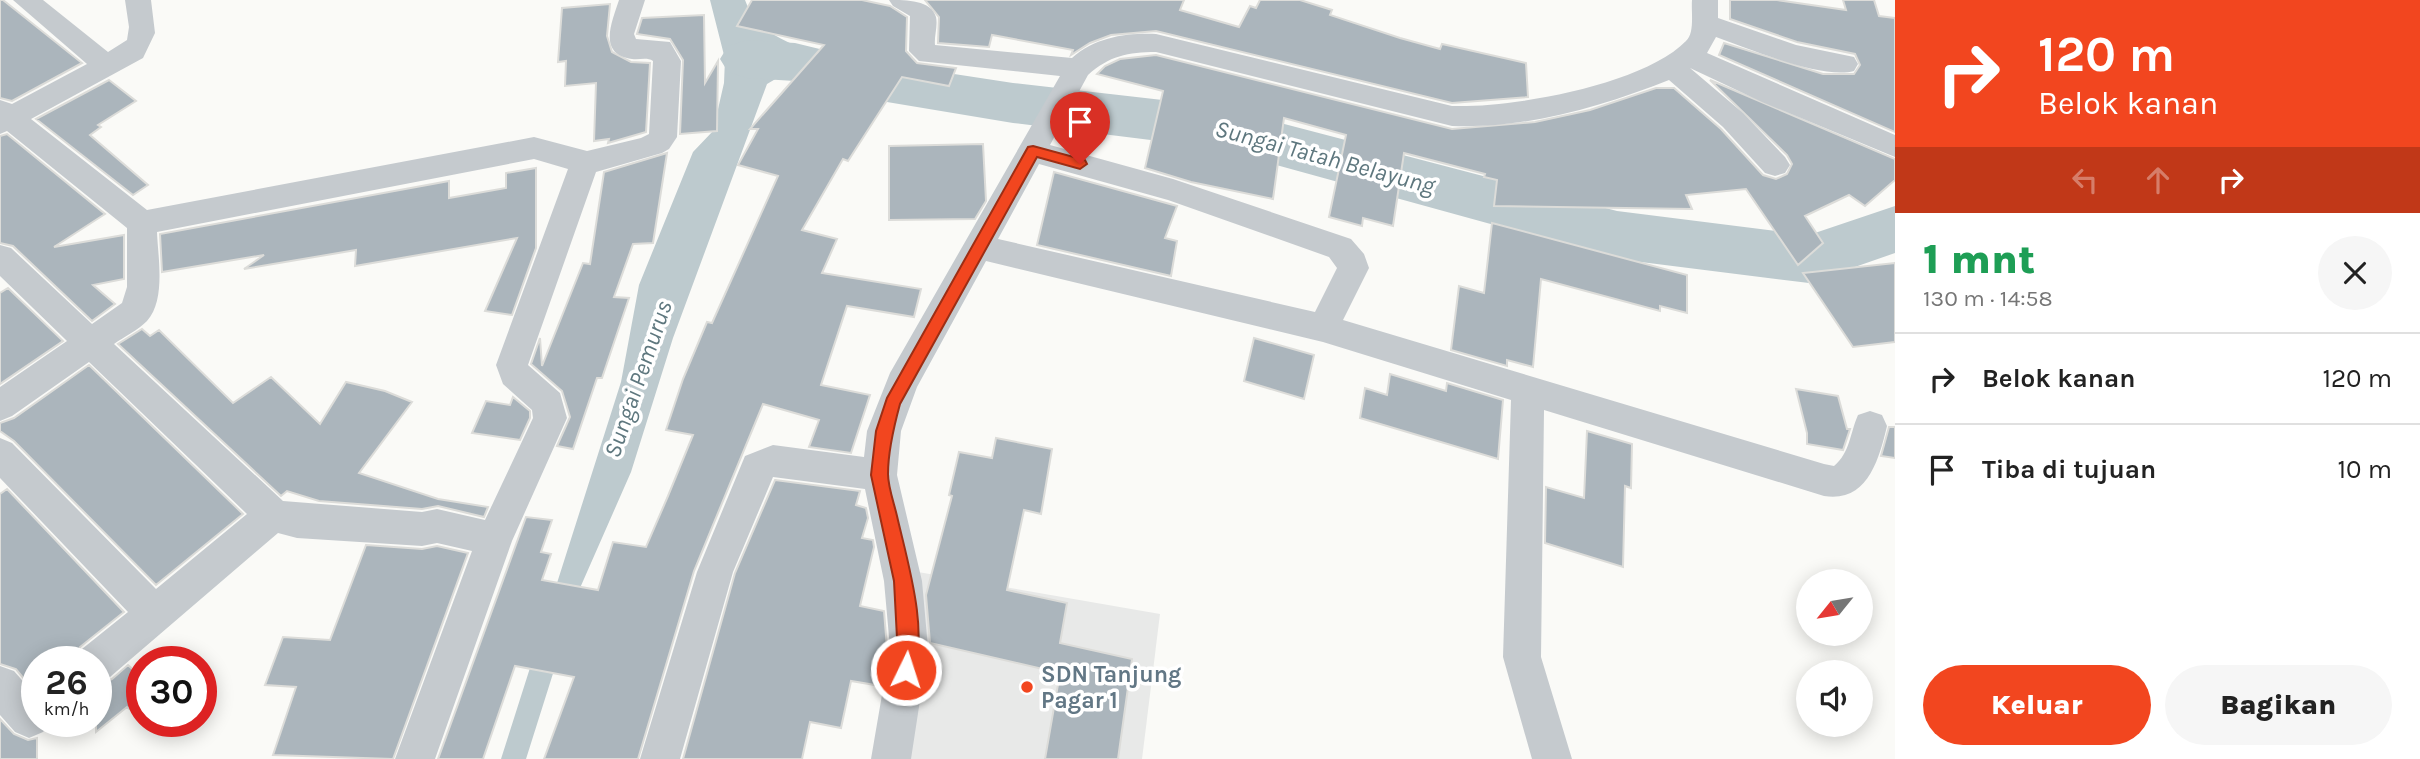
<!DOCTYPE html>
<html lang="id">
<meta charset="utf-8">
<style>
body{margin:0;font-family:Karla,sans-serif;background:#f6f6f6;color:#222;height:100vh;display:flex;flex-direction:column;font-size:26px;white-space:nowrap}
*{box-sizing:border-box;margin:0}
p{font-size:23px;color:#767676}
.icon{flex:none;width:38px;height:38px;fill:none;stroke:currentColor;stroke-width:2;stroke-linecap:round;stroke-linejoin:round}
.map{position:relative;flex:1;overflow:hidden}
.drawer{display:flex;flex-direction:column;background:#fff;width:525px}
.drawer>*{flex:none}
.hud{background:#f2461f;color:#fff;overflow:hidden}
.needle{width:46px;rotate:240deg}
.tools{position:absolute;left:1796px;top:569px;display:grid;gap:14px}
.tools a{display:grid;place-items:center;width:77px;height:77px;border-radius:50%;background:#fff;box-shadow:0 4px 18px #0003;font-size:35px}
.speed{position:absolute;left:21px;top:646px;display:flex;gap:14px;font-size:35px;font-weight:700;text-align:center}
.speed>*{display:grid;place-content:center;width:91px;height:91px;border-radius:50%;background:#fff;box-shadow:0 4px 18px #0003;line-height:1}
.speed small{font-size:18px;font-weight:400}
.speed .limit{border:10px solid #d22;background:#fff;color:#111}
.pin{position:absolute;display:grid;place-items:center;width:60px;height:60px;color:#fff;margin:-72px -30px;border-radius:50% 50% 50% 0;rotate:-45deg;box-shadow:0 0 7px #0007}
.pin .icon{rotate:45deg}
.me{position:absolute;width:77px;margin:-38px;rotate:4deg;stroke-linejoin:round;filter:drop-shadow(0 0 5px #0008)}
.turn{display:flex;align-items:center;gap:24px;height:147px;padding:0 28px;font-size:32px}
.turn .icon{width:91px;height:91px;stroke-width:2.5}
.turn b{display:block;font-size:49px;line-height:60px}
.lanes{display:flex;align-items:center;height:66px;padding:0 28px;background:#0003;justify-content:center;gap:35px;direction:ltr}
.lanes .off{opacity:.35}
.round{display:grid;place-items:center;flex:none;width:74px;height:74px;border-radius:37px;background:#f6f6f6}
.headline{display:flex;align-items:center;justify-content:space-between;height:119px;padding:0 28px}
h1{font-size:42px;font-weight:800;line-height:52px;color:#1e9e55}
.button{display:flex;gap:14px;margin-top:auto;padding:14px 28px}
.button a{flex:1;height:80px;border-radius:42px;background:#f2461f;color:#fff;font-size:28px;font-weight:800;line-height:80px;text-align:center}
.button a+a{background:#f6f6f6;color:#222}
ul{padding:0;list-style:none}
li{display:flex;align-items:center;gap:21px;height:91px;padding:0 28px;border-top:2px solid #e0e0e0}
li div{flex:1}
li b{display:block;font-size:26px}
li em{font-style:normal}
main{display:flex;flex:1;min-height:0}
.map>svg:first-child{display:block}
</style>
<main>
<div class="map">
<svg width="1895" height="759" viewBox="0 0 1895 759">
<rect width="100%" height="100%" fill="#fafaf7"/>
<path fill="#e8e9e8" d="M 918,572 L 1160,614 L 1142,759 L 895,759 Z"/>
<path fill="#bdcace" d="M 710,0 L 745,0 C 757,33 787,42 818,54 L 767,84 L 673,338 L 631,472 L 580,588 L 526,759 L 501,759 L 621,382 L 639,285 L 693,152 L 713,131 L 724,83 L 725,59 Z"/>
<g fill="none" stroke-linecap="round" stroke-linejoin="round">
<path fill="#bdcace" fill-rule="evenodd" d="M 747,40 L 795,43 L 869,61 L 1013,83 L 1215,106 L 1617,211 L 1809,235 L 1895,206 L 1895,253 L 1809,283 L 1617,259 L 1215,148 L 1013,123 L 869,99 L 795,81 L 747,78 L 728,72 L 720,59 L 728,46 Z"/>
</g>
<path fill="#abb5bc" stroke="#dcdcd9" stroke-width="2" d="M 0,0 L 3,0 L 82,63 L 12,101 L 0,98 Z
M 752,0 L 862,0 L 890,6 L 907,17 L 906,51 L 917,63 L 956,68 L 949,86 L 902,77 L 848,161 L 843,159 L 802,230 L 837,239 L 822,273 L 921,289 L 914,317 L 847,306 L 821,385 L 870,395 L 851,453 L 809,447 L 819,420 L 763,404 L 694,571 L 638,759 L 544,759 L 574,677 L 515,666 L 483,759 L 438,759 L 526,517 L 552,520 L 541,552 L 551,554 L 542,580 L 598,590 L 613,542 L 646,547 L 668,496 L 693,435 L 666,430 L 683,379 L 707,322 L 712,323 L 778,176 L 738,165 L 758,129 L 750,129 L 824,45 L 737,26 Z
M 925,0 L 1184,0 L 1180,10 L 1239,27 L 1250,6 L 1256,8 L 1260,0 L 1300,0 L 1332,10 L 1330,15 L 1400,38 L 1440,49 L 1442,44 L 1526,63 L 1528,97 L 1452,103 L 1156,31 L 1111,35 L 1090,43 L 1071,55 L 1073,50 L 992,35 L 989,47 L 938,43 L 939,17 Z
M 1730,0 L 1777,0 L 1846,10 L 1843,0 L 1874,0 L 1879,16 L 1895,18 L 1895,132 L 1719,55 L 1724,43 L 1823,74 L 1854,74 L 1860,65 L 1855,54 L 1797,42 L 1730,19 Z
M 610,4 L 607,36 L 612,52 L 631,62 L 650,63 L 646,132 L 608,143 L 609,139 L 594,141 L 596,83 L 565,86 L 566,61 L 558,62 L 562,8 Z
M 704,15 L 705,83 L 718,61 L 717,131 L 680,134 L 683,60 L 670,39 L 637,34 L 642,18 Z
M 1156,55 L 1452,129 L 1535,122 L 1590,110 L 1656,88 L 1674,88 L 1721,129 L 1763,175 L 1776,179 L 1787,174 L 1792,164 L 1787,155 L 1710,80 L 1895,159 L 1895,180 L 1865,206 L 1849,195 L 1805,216 L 1823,243 L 1798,265 L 1746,189 L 1686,195 L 1692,209 L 1494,206 L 1497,180 L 1484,177 L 1485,174 L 1404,153 L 1393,226 L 1363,218 L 1362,226 L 1329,217 L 1346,135 L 1284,118 L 1273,199 L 1191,182 L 1145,168 L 1163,91 L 1097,74 L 1105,66 L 1120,59 Z
M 109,80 L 136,101 L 98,125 L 101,127 L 90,135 L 148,185 L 133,195 L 36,119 Z
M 7,134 L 105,214 L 54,247 L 124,235 L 124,279 L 93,285 L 115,304 L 92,321 L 13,246 L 0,243 L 0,136 Z
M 983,144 L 986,201 L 975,219 L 889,220 L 889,146 Z
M 667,153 L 653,243 L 633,244 L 614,297 L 629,298 L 602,378 L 597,378 L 573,449 L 557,446 L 570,417 L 562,391 L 531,364 L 540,338 L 542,366 L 583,263 L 590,264 L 604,172 Z
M 536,168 L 536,248 L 512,315 L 485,311 L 517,238 L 355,266 L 356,250 L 244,269 L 264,255 L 162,272 L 160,234 L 449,181 L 449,198 L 506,188 L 506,173 Z
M 1054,172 L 1177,206 L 1165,238 L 1177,241 L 1171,276 L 1037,245 Z
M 1492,223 L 1687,275 L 1687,313 L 1660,306 L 1660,311 L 1541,279 L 1533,367 L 1507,360 L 1507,366 L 1451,350 L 1459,286 L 1484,293 Z
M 1895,263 L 1895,342 L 1853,347 L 1803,273 Z
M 8,288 L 63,341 L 0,384 L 0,293 Z
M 142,329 L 150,336 L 159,330 L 233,403 L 271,377 L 320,424 L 346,382 L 385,391 L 412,402 L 359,473 L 438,499 L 488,507 L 484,517 L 438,506 L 422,509 L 319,501 L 287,491 L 281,496 L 118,344 Z
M 1254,338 L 1314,355 L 1304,399 L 1244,381 Z
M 89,365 L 243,514 L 156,585 L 14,441 L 0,431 L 0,423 L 14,418 Z
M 1390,374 L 1446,391 L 1447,383 L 1503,400 L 1498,459 L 1360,418 L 1365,388 L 1387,395 Z
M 1796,389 L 1838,396 L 1847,429 L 1850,429 L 1843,450 L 1807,444 L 1807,433 Z
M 513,397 L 530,411 L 530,418 L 520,440 L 472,433 L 486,401 L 510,405 Z
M 1889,427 L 1895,427 L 1895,458 L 1881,456 Z
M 1587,431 L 1632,444 L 1631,488 L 1625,486 L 1623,567 L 1545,543 L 1546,487 L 1584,498 Z
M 996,438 L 1052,449 L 1041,514 L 1024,510 L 1007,590 L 1067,603 L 1060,643 L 1132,659 L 1118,759 L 1045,759 L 1060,673 L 930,643 L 926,595 L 952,496 L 949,495 L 959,452 L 992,458 Z
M 775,480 L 860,491 L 856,505 L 866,508 L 868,518 L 862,538 L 873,540 L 874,547 L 860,606 L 884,611 L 887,648 L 881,686 L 851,681 L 841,728 L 810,722 L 802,759 L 683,759 L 735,573 Z
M 7,489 L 124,612 L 80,647 L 75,662 L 37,662 L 34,691 L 16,669 L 0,664 L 0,494 Z
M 366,545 L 422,549 L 437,546 L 468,553 L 393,759 L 273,755 L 296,687 L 265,685 L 283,637 L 330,640 Z
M 128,665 L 142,678 L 142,719 L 127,707 L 96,732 L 96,684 L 112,679 Z
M 0,719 L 14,734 L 28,740 L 37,738 L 37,759 L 0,759 Z"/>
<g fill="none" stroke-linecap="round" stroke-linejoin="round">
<path fill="#c5cace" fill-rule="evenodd" d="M 13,0 L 43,0 L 108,52 L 127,40 L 129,27 L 125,0 L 151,0 L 155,33 L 143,58 L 31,119 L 147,210 L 534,137 L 587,151 L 641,138 L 649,134 L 653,61 C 647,57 640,60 632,59 C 597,54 612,22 619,0 L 645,0 L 634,34 L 636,39 L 670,42 L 681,61 L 677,137 L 669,149 L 662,153 L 596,172 L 528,365 L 560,393 L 567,418 L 512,541 L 435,759 L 395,759 L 472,551 L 437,543 L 422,546 L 297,538 L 278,533 L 110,677 L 96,682 L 96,662 L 77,662 L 82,649 L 128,612 L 0,478 L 0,438 L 12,443 L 156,589 L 247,514 L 89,362 L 12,416 L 0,421 L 0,387 L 67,341 L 0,276 L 0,245 L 11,248 L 92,324 L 122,303 L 127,287 L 127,228 L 7,131 L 0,134 L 0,100 L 12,104 L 87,64 ZM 534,159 L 568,169 L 496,365 L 503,384 L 532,410 L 533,418 L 485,520 L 437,509 L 422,512 L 283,501 L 114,344 C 124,337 138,330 147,321 C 166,300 158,258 157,232 Z
M 889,0 C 907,0 931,0 936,17 C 938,26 934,36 935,45 L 1072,58 C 1096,37 1126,33 1156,34 L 1452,106 C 1512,108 1643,85 1686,41 C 1695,33 1691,12 1692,0 L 1718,0 L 1718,18 L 1796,45 L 1854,57 L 1858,64 L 1854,71 C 1822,80 1748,48 1716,37 L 1707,53 L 1895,135 L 1895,157 L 1762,102 L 1690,68 L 1743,113 L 1785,157 L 1790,165 L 1785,173 L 1775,176 L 1765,173 L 1723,127 L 1669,80 C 1601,107 1525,129 1452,126 L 1156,52 C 1128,52 1109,56 1088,75 L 1050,145 L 1173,179 L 1351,239 L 1364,254 L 1369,268 L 1343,320 L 1824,464 L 1834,466 C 1850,453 1850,433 1858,415 L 1870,411 L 1882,415 L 1887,426 C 1879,460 1867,503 1824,496 L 1544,410 L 1541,657 L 1572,759 L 1532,759 L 1503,657 L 1511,400 L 1323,342 L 986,261 L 917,387 L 901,431 L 897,475 L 922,581 L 928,648 L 911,759 L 871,759 L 890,648 L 884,581 L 865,489 L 773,477 L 733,572 L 680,759 L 640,759 L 697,572 L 745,456 L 773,445 L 864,457 L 867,431 L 890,373 L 1060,76 L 919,61 L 909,51 L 910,16 L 893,6 ZM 1039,164 L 1168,200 L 1329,257 L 1337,268 L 1315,312 L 998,239 Z
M 0,666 L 14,671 L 34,694 L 37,692 L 37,721 L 53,721 L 43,732 L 29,738 L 15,732 L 0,715 Z"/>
</g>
<path fill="#f2461f" stroke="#9d2e14" stroke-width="2" d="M 1033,146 L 1085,160 L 1087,164 L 1080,169 L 1037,157 L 900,404 C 894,426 888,450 888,474 C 888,487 894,503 897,516 C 907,560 930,634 912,676 L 906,679 L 899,676 L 894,581 L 871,475 L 876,431 L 887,398 L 1028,147 Z"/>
<circle fill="#f2461f" stroke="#fff" stroke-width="2.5" cx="1027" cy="687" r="7"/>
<g text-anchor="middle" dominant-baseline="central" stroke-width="7" stroke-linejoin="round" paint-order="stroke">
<g font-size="23" font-weight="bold" fill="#627785" stroke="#fff" text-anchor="start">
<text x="1041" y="674">SDN Tanjung<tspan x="1041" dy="26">Pagar 1</tspan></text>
</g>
<g font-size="24" font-style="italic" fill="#5e777e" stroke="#fff">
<text transform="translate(1325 157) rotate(15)">Sungai Tatah Belayung</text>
<text transform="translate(638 379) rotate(-71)">Sungai Pemurus</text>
</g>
</g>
</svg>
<div class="tools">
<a><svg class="needle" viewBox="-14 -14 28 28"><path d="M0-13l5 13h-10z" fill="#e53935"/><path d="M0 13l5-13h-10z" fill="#767676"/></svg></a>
<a><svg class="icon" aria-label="sound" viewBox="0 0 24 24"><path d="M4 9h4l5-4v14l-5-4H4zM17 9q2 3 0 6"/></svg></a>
</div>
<div class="speed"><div>26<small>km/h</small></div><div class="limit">30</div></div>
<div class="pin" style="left:1080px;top:164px;background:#d93025"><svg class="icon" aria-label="arrive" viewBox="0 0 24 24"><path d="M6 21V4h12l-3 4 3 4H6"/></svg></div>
<svg class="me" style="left:906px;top:670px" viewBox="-20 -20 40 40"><circle r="17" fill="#f2461f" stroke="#fff" stroke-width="3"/><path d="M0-11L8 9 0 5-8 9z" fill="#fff"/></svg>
</div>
<section class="drawer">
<div class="hud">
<div class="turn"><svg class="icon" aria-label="right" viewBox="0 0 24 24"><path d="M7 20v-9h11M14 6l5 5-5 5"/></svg><div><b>120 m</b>Belok kanan</div></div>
<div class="lanes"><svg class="icon off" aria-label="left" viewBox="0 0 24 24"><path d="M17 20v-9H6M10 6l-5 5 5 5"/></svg><svg class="icon off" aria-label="ahead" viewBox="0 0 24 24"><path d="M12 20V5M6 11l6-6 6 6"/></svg><svg class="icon" aria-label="right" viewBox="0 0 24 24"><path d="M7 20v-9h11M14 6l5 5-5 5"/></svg></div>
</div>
<div class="headline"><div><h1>1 mnt</h1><p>130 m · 14:58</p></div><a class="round"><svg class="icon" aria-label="close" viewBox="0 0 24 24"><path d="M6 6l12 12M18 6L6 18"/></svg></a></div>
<ul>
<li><svg class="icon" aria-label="right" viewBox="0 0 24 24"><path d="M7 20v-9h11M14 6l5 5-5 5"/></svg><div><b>Belok kanan</b></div><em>120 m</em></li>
<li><svg class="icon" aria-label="arrive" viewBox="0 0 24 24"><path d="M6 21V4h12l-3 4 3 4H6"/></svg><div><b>Tiba di tujuan</b></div><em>10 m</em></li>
</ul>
<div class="button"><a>Keluar</a><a>Bagikan</a></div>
</section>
</main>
